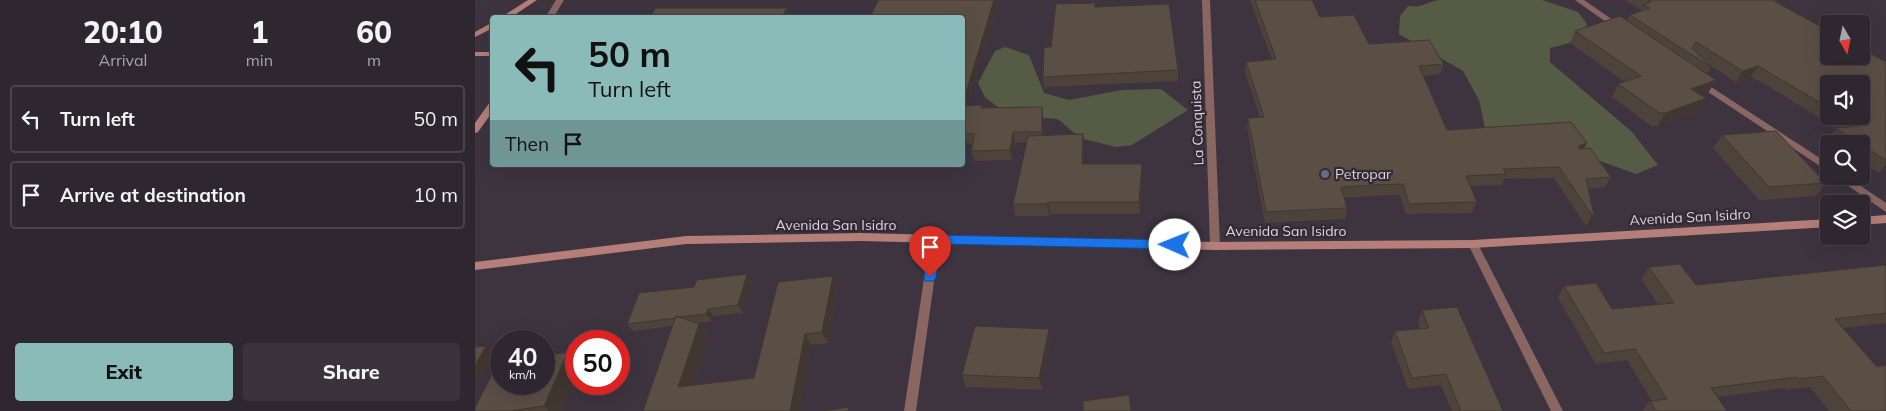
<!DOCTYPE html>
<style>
body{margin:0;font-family:Mulish,sans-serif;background:#3a333b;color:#f1f3f6;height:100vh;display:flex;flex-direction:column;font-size:19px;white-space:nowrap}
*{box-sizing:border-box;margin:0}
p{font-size:16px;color:#a7a5aa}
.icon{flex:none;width:28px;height:28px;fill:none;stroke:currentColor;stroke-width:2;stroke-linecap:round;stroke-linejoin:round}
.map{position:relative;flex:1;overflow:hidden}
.side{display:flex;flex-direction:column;background:#2e272f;width:475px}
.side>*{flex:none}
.hud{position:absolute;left:15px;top:15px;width:475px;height:152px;border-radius:5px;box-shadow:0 5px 20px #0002,0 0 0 1px #49444b;background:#8bbbb9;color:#111;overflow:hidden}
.needle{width:32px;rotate:171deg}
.fabs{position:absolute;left:1345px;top:15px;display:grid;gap:10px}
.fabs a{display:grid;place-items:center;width:50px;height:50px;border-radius:5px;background:#2e272f;box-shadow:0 5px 20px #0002,0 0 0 1px #49444b;font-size:25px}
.speed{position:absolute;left:15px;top:330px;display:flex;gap:10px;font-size:25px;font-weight:700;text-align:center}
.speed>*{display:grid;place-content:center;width:65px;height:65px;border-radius:50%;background:#2e272f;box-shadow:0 5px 20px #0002,0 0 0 1px #49444b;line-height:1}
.speed small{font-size:12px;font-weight:400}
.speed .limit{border:8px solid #d22;background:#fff;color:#111}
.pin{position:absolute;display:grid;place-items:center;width:42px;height:42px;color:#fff;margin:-51px -21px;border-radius:50% 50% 50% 0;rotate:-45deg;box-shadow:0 0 5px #0007}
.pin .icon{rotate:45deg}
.me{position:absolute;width:55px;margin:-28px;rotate:271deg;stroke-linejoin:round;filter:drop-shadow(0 0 4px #0008)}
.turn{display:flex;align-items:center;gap:18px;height:105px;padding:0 15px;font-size:22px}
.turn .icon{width:65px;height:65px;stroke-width:2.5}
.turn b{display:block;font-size:35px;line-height:42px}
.then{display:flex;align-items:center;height:48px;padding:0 15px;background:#0003;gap:10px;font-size:19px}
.eta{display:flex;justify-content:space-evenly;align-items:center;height:85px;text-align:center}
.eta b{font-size:30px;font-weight:800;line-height:35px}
.cta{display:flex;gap:10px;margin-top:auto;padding:10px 15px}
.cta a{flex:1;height:58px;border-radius:5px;background:#8bbbb9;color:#111;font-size:20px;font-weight:800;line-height:58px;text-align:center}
.cta a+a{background:#3a333b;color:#f1f3f6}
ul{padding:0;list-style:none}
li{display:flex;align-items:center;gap:15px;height:68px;margin:0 10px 8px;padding:0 5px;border:2px solid #49444b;border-radius:5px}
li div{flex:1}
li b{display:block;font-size:19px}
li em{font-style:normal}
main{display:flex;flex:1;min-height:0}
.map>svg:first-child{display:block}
</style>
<main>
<section class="side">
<div class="eta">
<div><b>20:10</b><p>Arrival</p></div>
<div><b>1</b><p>min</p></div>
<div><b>60</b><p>m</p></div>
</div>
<ul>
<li><svg class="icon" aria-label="left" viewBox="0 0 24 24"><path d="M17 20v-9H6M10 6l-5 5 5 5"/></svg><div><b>Turn left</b></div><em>50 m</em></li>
<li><svg class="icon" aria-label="arrive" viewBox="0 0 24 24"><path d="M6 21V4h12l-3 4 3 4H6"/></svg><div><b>Arrive at destination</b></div><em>10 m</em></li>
</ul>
<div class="cta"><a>Exit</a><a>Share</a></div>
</section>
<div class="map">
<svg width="1411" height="411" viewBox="0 0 1411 411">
<rect width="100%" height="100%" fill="#3d343f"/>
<path fill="#565b45" d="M 964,0 L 1067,0 L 1103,12 L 1112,24 C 1104,42 1093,44 1075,48 L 1075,62 L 1157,132 L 1183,165 L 1161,174 L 1075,143 L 1014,147 L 1004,100 L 988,71 L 924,34 L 925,16 L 933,6 C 948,8 951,2 964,0 Z
M 530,47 L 554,55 L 569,93 L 594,100 L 647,90 L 686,89 L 713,110 L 657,145 L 641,147 L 605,138 L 583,119 L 533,115 L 510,97 L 503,83 L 520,51 Z"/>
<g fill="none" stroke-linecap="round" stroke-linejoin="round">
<path fill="#896662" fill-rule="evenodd" d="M 727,0 L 735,0 L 745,246 L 744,249 L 736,249 L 735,246 Z
M 1100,0 L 1109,0 L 1148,27 L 1144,29 L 1141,29 Z
M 1224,79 L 1354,164 L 1354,172 L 1221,84 L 1221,80 Z
M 1359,176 L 1371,176 L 1411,203 L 1411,212 Z
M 460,235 L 464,236 L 465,239 L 441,411 L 429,411 L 455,239 L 456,236 Z
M 998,240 L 1002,241 L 1003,244 L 1088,411 L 1076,411 L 993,244 L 994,241 Z"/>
<path fill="#896662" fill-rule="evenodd" d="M 81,0 L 89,0 L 78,18 L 70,18 Z"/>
<path fill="#b57e78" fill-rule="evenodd" d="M 53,0 L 62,0 L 35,18 L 25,18 Z
M 18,22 L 18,28 L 0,37 L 0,32 Z
M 0,52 L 18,52 L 18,56 L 0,56 Z
M 18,101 L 18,111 L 3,132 L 0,133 L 0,123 L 15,102 Z
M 1411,215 L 1411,223 L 1386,225 L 1386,217 Z
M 1354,219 L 1354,227 L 998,248 L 740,250 L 386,241 L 211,244 L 0,270 L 0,262 L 211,236 L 386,233 L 740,242 L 998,240 Z"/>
</g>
<path fill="#4e433b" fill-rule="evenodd" d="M 403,0 L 524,0 L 492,106 L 507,105 L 508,108 L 568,117 L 569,136 L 608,134 L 609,146 L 609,164 L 667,164 L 668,176 L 665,214 L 575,214 L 574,216 L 540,216 L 538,204 L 552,142 L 540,143 L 537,160 L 499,161 L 496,151 L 498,144 L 488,143 L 488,18 Z
M 775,0 L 837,0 L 845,17 L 894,44 L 969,64 L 965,74 L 949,76 L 972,130 L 1109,148 L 1136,177 L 1130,187 L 1113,189 L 1119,215 L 1113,225 L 1111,226 L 1079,178 L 1029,179 L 1027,185 L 995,186 L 1002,202 L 997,213 L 931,214 L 925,195 L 897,196 L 869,198 L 872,208 L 870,219 L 790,223 L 772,128 L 773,118 L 785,117 L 770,72 L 771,62 L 797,60 Z
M 1150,0 L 1304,0 L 1300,1 L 1411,62 L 1411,169 L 1404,173 L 1386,162 L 1386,144 L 1358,144 L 1352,140 L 1361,128 L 1293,86 L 1276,77 L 1261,82 L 1233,64 L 1236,67 L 1232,74 L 1241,80 L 1233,93 L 1226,95 L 1231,98 L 1223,111 L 1183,126 L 1176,126 L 1137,97 L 1143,84 L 1150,82 L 1095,43 L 1100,31 L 1152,21 L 1155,15 L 1165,11 L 1166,10 ZM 1354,84 L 1386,116 L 1354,116 Z
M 620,3 L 620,7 L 703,70 L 703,81 L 569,87 L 568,77 L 576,47 Z
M 1247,135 L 1351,183 L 1341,196 L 1284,200 L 1238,148 Z
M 1411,265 L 1411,323 L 1368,328 L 1411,411 L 1354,411 L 1335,387 L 1312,390 L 1310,388 L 1242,397 L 1252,411 L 1167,411 L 1175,401 L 1177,401 L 1152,360 L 1121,364 L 1083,298 L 1089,286 L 1137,309 L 1183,304 L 1166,279 L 1174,267 L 1221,285 Z
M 277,281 L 268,313 L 238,316 L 237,321 L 223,323 L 224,324 L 233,335 L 217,386 L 279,378 L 363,287 L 353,343 L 336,345 L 324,411 L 168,411 L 198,326 L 158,331 L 152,324 Z
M 947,310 L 1028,411 L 977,411 L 966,385 L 933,389 L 916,342 L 920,331 L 945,329 L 943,322 Z
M 576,341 L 567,390 L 491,387 L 487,375 Z
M 101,374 L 86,411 L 0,411 Z"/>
<path fill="#403730" d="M 519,0 L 524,0 L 489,116 L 488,110 L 488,103 Z
M 312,8 L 315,17 L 315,18 L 306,18 Z
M 1283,66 L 1276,77 L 1261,82 L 1268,71 Z
M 1241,80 L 1233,93 L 1209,102 L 1216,89 Z
M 1231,98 L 1223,111 L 1183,126 L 1190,113 Z
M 567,107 L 568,117 L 569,142 L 567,132 Z
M 538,132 L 540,143 L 537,160 L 535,150 Z
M 608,134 L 609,146 L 609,176 L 607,164 Z
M 1112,143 L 1106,154 L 1104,146 Z
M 667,164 L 668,176 L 665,214 L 664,202 Z
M 1411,164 L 1411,169 L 1404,173 Z
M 573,202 L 575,214 L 574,216 L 572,204 Z
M 1117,215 L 1119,215 L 1113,225 L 1111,226 Z
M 272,274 L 277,281 L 268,313 L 263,305 Z
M 358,276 L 363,287 L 353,343 L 347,332 Z
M 233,309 L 238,316 L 237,321 L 231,314 Z
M 224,324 L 233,335 L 213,398 L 203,387 Z
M 574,329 L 576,341 L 567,390 L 564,378 Z
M 330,334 L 336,345 L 324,411 L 315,411 Z
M 11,346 L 19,353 L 1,387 L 0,386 L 0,366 Z
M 93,352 L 101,361 L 101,374 L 86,411 L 74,411 L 69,406 Z"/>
<path fill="#5b4e45" stroke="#403730" d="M 403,0 L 519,0 L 488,103 L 488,18 L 395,18 Z
M 780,0 L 837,0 L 845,17 L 879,15 L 894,44 L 954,40 L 969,64 L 944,66 L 972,130 L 1096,122 L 1112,143 L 1104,146 L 1104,149 L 1115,148 L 1136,177 L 1111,179 L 1119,215 L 1117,215 L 1084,167 L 1028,169 L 1031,174 L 991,176 L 1002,202 L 934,204 L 928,184 L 900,185 L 866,187 L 872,208 L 791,212 L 773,118 L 789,117 L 771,62 L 801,59 Z
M 1173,0 L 1297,0 L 1354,31 L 1354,56 L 1386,56 L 1386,48 L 1411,62 L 1411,160 L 1386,145 L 1386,144 L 1360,128 L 1385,126 L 1368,116 L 1386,116 L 1386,84 L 1354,84 L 1354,108 L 1283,66 L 1268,71 L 1221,42 L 1217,48 L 1236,67 L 1155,15 L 1175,8 L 1168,5 L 1176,2 Z
M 620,3 L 620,7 L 694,4 L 703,70 L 568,77 L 569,47 L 576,47 L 581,4 Z
M 180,8 L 312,8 L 306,18 L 175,18 Z
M 1145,16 L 1241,80 L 1216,89 L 1231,98 L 1190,113 L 1184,113 L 1143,84 L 1166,76 L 1100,31 Z
M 507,105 L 506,108 L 567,107 L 567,132 L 538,132 L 535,150 L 496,151 L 500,134 L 488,133 L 488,106 Z
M 1301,131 L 1351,183 L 1294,187 L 1247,135 Z
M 608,134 L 607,164 L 667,164 L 664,202 L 573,202 L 572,204 L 538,204 L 553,136 Z
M 1205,264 L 1221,285 L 1411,265 L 1411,313 L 1360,319 L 1402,367 L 1411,365 L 1411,411 L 1376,411 L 1348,376 L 1324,379 L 1322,377 L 1236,388 L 1252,411 L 1181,411 L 1175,401 L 1192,399 L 1160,349 L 1129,353 L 1089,286 L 1121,283 L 1137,309 L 1199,303 L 1174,267 Z
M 272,274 L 263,305 L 233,309 L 231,314 L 205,317 L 201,316 L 201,318 L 152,324 L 164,293 L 219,287 L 222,280 Z
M 358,276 L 347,332 L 330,334 L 315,411 L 168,411 L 201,316 L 224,324 L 203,387 L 279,378 L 303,282 Z
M 982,307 L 1028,411 L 986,411 L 971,374 L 937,378 L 920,331 L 954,328 L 947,310 Z
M 500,326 L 574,329 L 564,378 L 487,375 Z
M 11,346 L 0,366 L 0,347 Z
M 93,352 L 69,406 L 36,411 L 0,411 L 0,408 L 23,362 L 26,361 L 26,384 L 69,384 L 69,356 Z
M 654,395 L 656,411 L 608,411 L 608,401 Z
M 374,407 L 373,411 L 347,411 Z"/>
<path fill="#1a73e8" stroke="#114b97" d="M 460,235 L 700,240 L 706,245 L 700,249 L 466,244 L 461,277 L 459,281 L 450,281 L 449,277 L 455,239 Z"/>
<circle fill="#5c6f8a" stroke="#332a35" stroke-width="2" cx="850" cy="174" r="5"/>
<g text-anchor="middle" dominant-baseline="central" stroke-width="4.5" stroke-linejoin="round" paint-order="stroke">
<g font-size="14" fill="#dad4db" stroke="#332a35">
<text transform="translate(722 123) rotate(-92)">La Conquista</text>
<text transform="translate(1215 217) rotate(-3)">Avenida San Isidro</text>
<text x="361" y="225">Avenida San Isidro</text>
<text x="811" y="231">Avenida San Isidro</text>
</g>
<g font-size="14" fill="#dad4db" stroke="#332a35" text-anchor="start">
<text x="860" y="174">Petropar</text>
</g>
</g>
</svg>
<div class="fabs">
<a><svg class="needle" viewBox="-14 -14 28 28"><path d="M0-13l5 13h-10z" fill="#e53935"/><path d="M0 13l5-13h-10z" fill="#a7a5aa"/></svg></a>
<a><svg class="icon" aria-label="sound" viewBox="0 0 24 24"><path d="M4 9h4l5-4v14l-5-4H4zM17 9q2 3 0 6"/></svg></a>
<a><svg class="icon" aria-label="search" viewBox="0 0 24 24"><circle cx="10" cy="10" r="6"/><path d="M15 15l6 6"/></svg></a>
<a><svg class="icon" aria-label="layers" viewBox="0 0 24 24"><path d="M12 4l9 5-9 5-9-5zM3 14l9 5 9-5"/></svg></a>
</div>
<div class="speed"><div>40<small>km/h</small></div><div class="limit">50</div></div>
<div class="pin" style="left:455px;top:277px;background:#d93025"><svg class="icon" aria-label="arrive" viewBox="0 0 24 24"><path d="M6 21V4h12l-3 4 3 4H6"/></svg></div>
<svg class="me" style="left:700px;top:245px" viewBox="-20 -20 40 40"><circle r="19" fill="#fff"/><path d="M0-13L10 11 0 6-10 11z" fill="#1a73e8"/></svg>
<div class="hud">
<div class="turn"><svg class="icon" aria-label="left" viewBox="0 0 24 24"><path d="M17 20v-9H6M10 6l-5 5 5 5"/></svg><div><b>50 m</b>Turn left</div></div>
<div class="then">Then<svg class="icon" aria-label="arrive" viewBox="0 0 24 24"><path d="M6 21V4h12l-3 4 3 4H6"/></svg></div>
</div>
</div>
</main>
